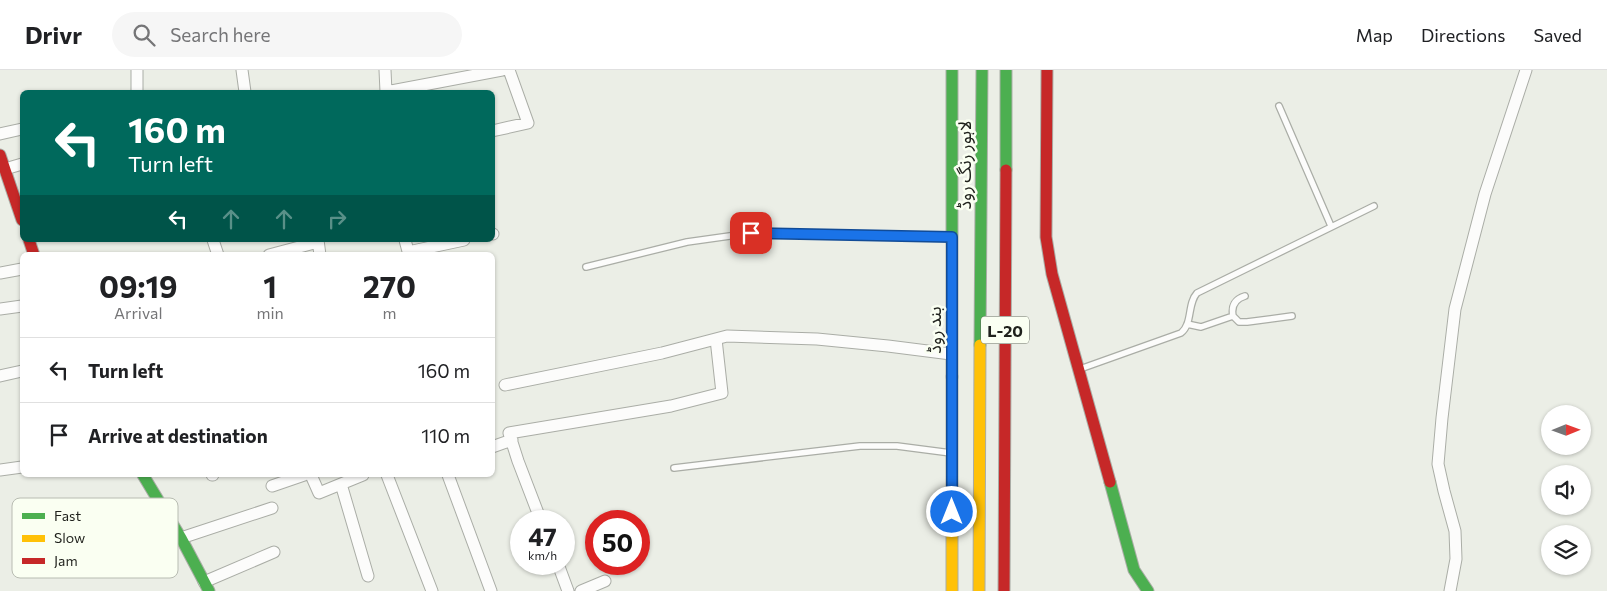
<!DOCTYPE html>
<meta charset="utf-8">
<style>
body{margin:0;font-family:Commissioner,"Noto Sans Arabic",sans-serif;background:#f6f6f6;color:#202124;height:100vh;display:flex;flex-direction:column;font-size:19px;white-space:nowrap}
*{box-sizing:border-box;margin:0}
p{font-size:16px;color:#757577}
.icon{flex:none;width:28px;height:28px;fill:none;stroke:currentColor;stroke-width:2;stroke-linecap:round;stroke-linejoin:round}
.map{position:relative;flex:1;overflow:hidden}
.panel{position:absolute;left:20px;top:182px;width:475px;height:225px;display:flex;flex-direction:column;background:#fff;border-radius:8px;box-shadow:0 1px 4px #0004}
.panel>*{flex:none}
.guide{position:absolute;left:20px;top:20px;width:475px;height:152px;border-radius:8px;box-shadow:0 1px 4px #0004;background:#00695c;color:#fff;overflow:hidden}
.needle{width:32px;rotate:89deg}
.fabs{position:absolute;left:1541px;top:335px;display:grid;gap:10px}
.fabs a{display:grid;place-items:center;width:50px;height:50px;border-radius:50%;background:#fff;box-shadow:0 1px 4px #0004;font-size:25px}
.speed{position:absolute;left:510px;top:440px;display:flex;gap:10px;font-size:25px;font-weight:700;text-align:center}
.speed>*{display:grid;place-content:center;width:65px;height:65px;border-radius:50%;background:#fff;box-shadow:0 1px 4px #0004;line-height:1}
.speed small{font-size:12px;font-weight:400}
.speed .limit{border:8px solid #d22;background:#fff;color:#111}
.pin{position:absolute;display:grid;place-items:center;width:42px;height:42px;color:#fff;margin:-21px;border-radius:10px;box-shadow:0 2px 8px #0006}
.me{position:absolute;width:55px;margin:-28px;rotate:0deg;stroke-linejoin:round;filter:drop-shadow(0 0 4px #0008)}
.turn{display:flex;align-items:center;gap:18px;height:105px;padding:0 25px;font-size:22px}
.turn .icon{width:65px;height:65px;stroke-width:2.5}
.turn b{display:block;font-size:35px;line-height:42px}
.lanes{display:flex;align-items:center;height:48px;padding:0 25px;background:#0003;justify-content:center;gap:25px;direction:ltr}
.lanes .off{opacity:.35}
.eta{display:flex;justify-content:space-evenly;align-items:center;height:85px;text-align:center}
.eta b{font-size:30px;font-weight:700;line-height:35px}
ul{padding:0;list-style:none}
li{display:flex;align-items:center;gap:15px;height:65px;padding:0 25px;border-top:1px solid #e0e0e0}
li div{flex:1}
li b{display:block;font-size:19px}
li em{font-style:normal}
header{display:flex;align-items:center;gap:30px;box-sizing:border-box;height:70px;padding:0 25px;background:#fff;border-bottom:1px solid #e0e0e0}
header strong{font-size:24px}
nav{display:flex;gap:28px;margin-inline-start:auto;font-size:18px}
.search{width:350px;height:45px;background:#f6f6f6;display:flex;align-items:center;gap:12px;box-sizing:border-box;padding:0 18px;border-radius:28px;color:#757577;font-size:19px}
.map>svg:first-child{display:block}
</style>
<header>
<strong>Drivr</strong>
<div class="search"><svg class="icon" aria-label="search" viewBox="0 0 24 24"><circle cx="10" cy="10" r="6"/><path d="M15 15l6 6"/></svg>Search here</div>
<nav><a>Map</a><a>Directions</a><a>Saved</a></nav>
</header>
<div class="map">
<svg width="1607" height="521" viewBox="0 0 1607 521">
<rect width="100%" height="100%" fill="#ebeee6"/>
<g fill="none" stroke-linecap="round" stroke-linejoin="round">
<defs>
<path id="lane" d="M 1279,36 L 1331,156
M 586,197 L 687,172 L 751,163 L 949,167
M 1233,246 C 1231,236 1235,229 1245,226
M 1187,254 L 1201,257 L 1233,246 L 1239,252 L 1247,252 L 1292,246
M 1080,299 L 1181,263 C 1193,253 1187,234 1197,223 L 1374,136
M 674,398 L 860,376 L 897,376 L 951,383"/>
<path id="street" d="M 242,0 L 245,22
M 385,0 L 386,22
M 137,22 L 137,0
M 386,22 L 502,0
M 492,61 L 528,53 L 509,0
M 0,64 L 22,59
M 5,99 L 22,94
M 492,164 L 493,164
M 213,170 L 218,185
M 318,170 L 320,185
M 405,170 L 409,185
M 408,182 L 464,170
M 269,185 L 318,172
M 0,203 L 22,199
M 0,239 L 22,236
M 0,306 L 22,301
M 505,315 L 662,283 L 727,266 L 817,269 L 888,276 L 951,284
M 492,377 L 512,370
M 0,400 L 22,397
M 212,405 L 213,405
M 311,405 L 319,423 L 363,405
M 387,405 L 432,521
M 448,405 L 491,521
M 341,414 L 368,506
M 272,416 L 304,405
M 541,451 L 518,391 L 509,363 L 671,336 L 722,323 L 716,269
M 49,461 L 100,458 L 162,437
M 181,468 L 272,438
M 558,494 L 568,521
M 204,512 L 274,482
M 581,521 L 605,511
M 1450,521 L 1456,489 L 1455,461 L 1444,421 L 1438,394 L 1442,348 L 1455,239 L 1485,124 L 1526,0"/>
<path id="fast" d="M 952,0 L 952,307
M 1006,100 L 1006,0
M 980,275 L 982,0
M 143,405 L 181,468 L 209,521
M 1110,412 L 1134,500 L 1148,521"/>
<path id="slow" d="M 952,307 L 952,521
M 979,521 L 980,275"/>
<path id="jam" d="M 1047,0 L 1046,167 L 1052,204 L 1110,412
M 0,85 L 22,150
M 29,170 L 34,185
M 1004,521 L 1006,100"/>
</defs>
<use href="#lane" stroke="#aaada6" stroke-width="8"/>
<use href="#street" stroke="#aaada6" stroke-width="13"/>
<use href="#fast" stroke="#aaada6" stroke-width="13"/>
<use href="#slow" stroke="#aaada6" stroke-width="13"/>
<use href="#jam" stroke="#aaada6" stroke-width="13"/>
<use href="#lane" stroke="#fcfcfb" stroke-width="5.5"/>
<use href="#street" stroke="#fcfcfb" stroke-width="11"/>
<use href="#fast" stroke="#4caf50" stroke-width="11"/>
<use href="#slow" stroke="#ffc107" stroke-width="11"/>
<use href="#jam" stroke="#c62828" stroke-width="11"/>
</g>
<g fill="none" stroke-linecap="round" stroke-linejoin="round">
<defs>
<path id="route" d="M 751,163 L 952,167 L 952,442"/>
</defs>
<use href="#route" stroke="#114b97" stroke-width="12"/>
<use href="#route" stroke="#1a73e8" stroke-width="9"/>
</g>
<g text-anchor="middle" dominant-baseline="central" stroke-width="5" stroke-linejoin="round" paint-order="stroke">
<rect fill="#fafff2" stroke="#61645c" stroke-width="1" x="981" y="246.5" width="48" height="27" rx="4"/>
<g font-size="16" font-weight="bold" fill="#1f211c">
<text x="1005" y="260">L-20</text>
</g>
<g font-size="18" fill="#1f211c" stroke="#fafff2">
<text transform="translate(964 95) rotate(-90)">لاہور رنگ روڈ</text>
<text transform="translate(934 260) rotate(-90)">بند روڈ</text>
</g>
</g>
<rect x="12" y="428" width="166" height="80" rx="8" fill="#fafff2" stroke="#b8bcb2" stroke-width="1"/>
<rect x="22" y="443" width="23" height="6" fill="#4caf50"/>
<rect x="22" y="465" width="23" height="7" fill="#ffc107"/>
<rect x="22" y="488" width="23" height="6" fill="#c62828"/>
<g font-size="14" fill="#1f211c">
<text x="54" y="451">Fast</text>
<text x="54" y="473">Slow</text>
<text x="54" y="496">Jam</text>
</g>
</svg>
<div class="fabs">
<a><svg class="needle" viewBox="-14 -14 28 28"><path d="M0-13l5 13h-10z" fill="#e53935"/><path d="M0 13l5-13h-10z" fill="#757577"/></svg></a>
<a><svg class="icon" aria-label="sound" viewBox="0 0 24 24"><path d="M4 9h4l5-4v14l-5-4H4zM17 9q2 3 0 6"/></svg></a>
<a><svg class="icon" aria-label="layers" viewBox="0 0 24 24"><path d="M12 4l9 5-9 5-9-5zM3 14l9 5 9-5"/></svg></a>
</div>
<div class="speed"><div>47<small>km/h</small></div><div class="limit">50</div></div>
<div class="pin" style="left:751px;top:163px;background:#d93025"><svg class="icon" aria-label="arrive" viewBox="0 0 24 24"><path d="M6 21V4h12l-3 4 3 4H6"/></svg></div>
<svg class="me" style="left:952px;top:442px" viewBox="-20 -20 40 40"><circle r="17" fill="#1a73e8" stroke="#fff" stroke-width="3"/><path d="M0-11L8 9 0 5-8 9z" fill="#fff"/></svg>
<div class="guide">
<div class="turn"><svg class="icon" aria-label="left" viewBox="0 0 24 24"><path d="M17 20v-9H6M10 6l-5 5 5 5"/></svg><div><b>160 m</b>Turn left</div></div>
<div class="lanes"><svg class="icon" aria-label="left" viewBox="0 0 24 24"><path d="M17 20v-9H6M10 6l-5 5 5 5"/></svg><svg class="icon off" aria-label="ahead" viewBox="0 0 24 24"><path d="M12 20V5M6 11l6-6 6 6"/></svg><svg class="icon off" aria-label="ahead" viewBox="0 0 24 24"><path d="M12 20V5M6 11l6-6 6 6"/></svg><svg class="icon off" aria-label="right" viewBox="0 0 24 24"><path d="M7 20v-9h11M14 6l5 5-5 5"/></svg></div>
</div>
<section class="panel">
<div class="eta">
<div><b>09:19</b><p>Arrival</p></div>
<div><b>1</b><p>min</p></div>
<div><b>270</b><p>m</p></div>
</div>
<ul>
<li><svg class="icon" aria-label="left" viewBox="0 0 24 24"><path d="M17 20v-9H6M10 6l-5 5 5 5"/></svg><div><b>Turn left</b></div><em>160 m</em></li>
<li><svg class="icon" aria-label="arrive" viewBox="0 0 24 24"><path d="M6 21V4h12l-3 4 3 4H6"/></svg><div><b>Arrive at destination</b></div><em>110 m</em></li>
</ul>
</section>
</div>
